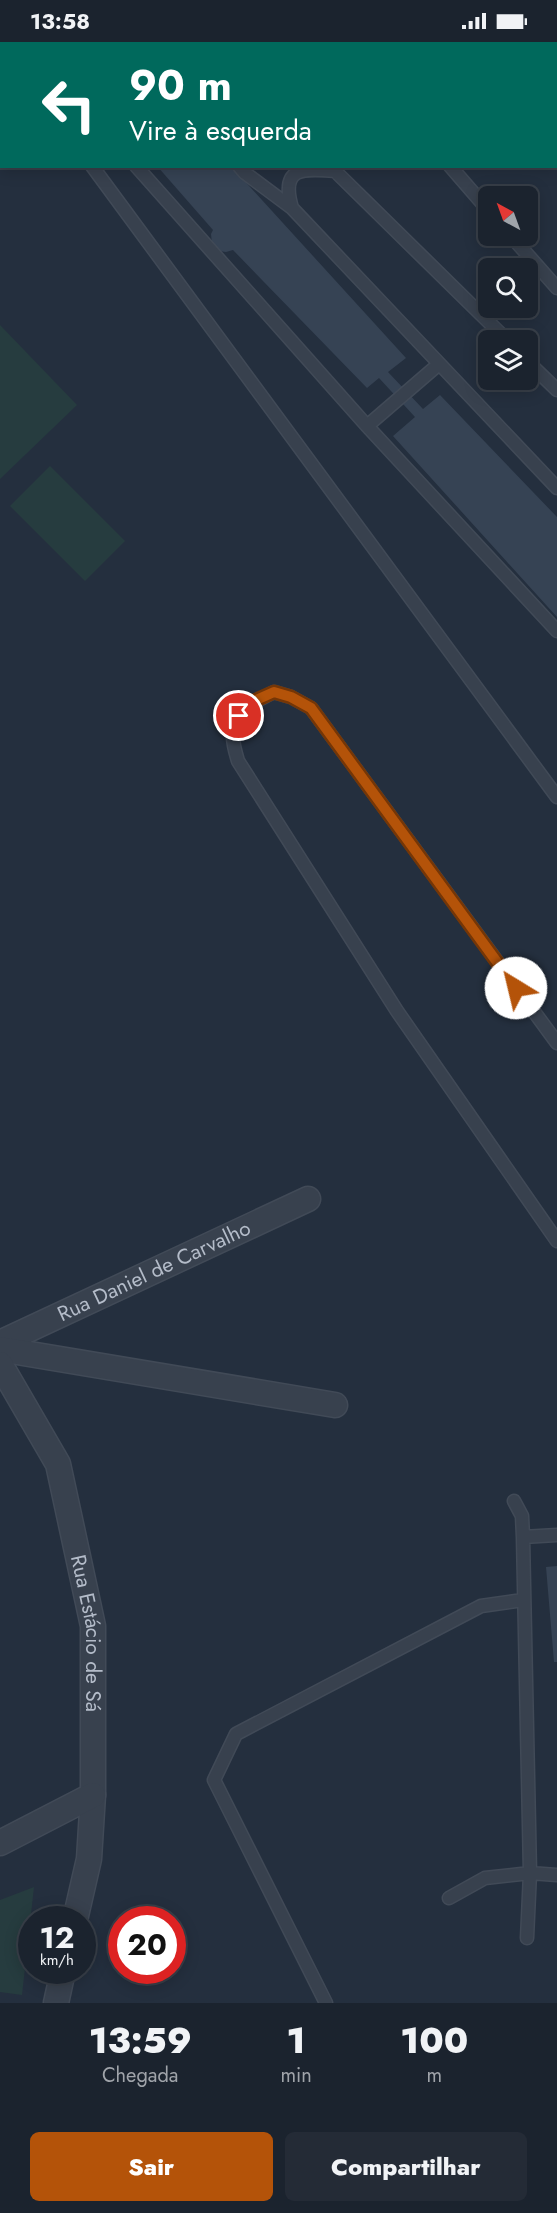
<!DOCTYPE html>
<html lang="pt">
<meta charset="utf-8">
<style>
body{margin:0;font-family:Jost,sans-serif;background:#242b36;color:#f1f3f6;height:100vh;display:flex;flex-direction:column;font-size:22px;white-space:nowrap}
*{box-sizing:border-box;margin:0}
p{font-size:20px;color:#a0a4aa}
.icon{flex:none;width:33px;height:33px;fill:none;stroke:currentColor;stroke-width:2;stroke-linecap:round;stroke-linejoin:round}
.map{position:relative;height:1961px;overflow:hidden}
.side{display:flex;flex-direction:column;background:#1b232e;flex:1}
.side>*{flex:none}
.guide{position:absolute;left:0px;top:0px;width:558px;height:126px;box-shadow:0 3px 15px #0003,0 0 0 2px #39404a;background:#00695c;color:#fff;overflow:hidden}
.needle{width:39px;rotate:319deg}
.fabs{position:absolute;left:478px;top:144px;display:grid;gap:12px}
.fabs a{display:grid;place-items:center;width:60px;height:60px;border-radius:9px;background:#1b232e;box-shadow:0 3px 15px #0003,0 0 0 2px #39404a;font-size:30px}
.speed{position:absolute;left:18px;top:1864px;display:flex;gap:12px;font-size:30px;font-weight:700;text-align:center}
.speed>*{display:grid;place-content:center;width:78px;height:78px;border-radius:50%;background:#1b232e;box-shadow:0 3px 15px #0003,0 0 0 2px #39404a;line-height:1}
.speed small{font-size:15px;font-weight:400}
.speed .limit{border:9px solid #d22;background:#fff;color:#111}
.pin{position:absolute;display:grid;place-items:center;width:51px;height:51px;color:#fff;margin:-26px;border:3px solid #fff;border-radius:50%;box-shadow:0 2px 6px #0007}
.me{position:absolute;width:66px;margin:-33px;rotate:324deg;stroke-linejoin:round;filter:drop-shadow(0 0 4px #0008)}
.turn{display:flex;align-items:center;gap:21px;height:126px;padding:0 30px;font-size:27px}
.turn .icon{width:78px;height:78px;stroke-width:2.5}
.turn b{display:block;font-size:42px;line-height:51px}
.eta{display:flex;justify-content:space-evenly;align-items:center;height:102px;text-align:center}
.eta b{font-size:36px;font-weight:800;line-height:42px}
.primary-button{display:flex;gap:12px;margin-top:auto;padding:12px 30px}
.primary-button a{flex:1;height:69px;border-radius:9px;background:#b45309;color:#fff;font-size:24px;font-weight:800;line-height:69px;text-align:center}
.primary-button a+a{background:#242b36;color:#f1f3f6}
.status{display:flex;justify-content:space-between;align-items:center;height:42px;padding:0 30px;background:#1b232e;direction:ltr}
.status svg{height:16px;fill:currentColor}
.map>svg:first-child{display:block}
</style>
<div class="status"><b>13:58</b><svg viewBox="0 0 49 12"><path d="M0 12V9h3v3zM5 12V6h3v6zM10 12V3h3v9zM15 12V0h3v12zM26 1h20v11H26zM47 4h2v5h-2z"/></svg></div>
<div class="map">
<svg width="557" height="1961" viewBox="0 0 557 1961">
<rect width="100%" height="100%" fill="#242f3e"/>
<path fill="#263c3f" d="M 0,283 L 77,363 L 0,437 Z
M 50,424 L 125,499 L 85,539 L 10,464 Z
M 34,1845 L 22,1953 L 0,1950 L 0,1858 Z"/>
<path fill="#364354" d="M 157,124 L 231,124 L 406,316 L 388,330 L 423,367 L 440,353 L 557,475 L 557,575 L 393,394 L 415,375 L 379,336 L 367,346 L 233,208 L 226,210 L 219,209 L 212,201 L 211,192 L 213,188 Z
M 557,1524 L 557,1620 L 554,1620 L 546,1525 Z"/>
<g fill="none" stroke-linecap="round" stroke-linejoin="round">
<defs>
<path id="lane" d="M 14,0 L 15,2
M 340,0 L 341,2
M 42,2 L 44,0
M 92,124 L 557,755
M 136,124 L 367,384 L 557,589
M 239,124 L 245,131 L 292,166
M 450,124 L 489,169
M 511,194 L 557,246
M 507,298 L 335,129 C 302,126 280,125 292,166 L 557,446
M 528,320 L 557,348
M 367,384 L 439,322
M 557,1001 L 311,666 L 291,655 L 274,650 C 255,659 233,671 233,695 C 233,703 236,712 238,719 L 397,969 L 557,1199
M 514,1459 L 522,1474 L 523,1495 L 530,1831 L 527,1896
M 523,1495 L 557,1493
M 449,1856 L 485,1836 L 530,1831 L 557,1833
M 326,1961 L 214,1738 L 236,1692 L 481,1564 L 523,1558"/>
<g id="street">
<path id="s1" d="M 0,1301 L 308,1157"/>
<path d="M 0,1307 L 335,1363"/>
<path id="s2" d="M 0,1322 L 58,1422 L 93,1584 L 93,1753 L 89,1817 L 75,1878"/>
<path d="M 0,1801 L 93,1753"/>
<path d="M 56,1961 L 63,1929"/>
</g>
<path id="secondary" d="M 552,0 L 553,2"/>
</defs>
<use href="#lane" stroke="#414a57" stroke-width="15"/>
<use href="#street" stroke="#414a57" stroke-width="27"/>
<use href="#secondary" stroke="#414a57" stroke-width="36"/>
<use href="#lane" stroke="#38414e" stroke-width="12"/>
<use href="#street" stroke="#38414e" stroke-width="24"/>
<use href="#secondary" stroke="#465061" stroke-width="33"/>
</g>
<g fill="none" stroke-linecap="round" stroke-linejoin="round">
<defs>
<path id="route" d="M 239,674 L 254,659 L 274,650 L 291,655 L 311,666 L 516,946"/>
</defs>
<use href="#route" stroke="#753606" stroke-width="15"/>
<use href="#route" stroke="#b45309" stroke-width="10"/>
</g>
<g text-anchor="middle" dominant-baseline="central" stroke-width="6" stroke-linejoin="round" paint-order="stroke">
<g font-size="21" fill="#b4bcc9" stroke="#1d2633">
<text stroke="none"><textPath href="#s1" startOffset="170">Rua Daniel de Carvalho</textPath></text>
<text stroke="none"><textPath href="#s2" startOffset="288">Rua Estácio de Sá</textPath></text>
</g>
</g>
</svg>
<div class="fabs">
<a><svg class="needle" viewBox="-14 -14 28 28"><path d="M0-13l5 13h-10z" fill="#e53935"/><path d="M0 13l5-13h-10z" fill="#a0a4aa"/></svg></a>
<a><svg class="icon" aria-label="search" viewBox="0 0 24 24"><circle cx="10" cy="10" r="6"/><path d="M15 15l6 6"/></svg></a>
<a><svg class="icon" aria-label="layers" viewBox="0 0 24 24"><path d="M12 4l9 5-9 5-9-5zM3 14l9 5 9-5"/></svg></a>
</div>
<div class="speed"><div>12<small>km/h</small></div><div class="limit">20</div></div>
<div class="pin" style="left:239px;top:674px;background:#d93025"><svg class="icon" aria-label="arrive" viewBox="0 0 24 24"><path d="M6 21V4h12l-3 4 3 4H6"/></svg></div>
<svg class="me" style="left:516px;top:946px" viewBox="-20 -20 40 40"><circle r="19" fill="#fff"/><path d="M0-13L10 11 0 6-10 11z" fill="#b45309"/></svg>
<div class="guide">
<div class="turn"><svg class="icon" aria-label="left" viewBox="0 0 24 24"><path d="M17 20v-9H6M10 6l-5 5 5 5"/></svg><div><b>90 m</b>Vire à esquerda</div></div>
</div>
</div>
<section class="side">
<div class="eta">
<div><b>13:59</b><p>Chegada</p></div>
<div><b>1</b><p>min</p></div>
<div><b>100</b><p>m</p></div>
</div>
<div class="primary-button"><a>Sair</a><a>Compartilhar</a></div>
</section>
